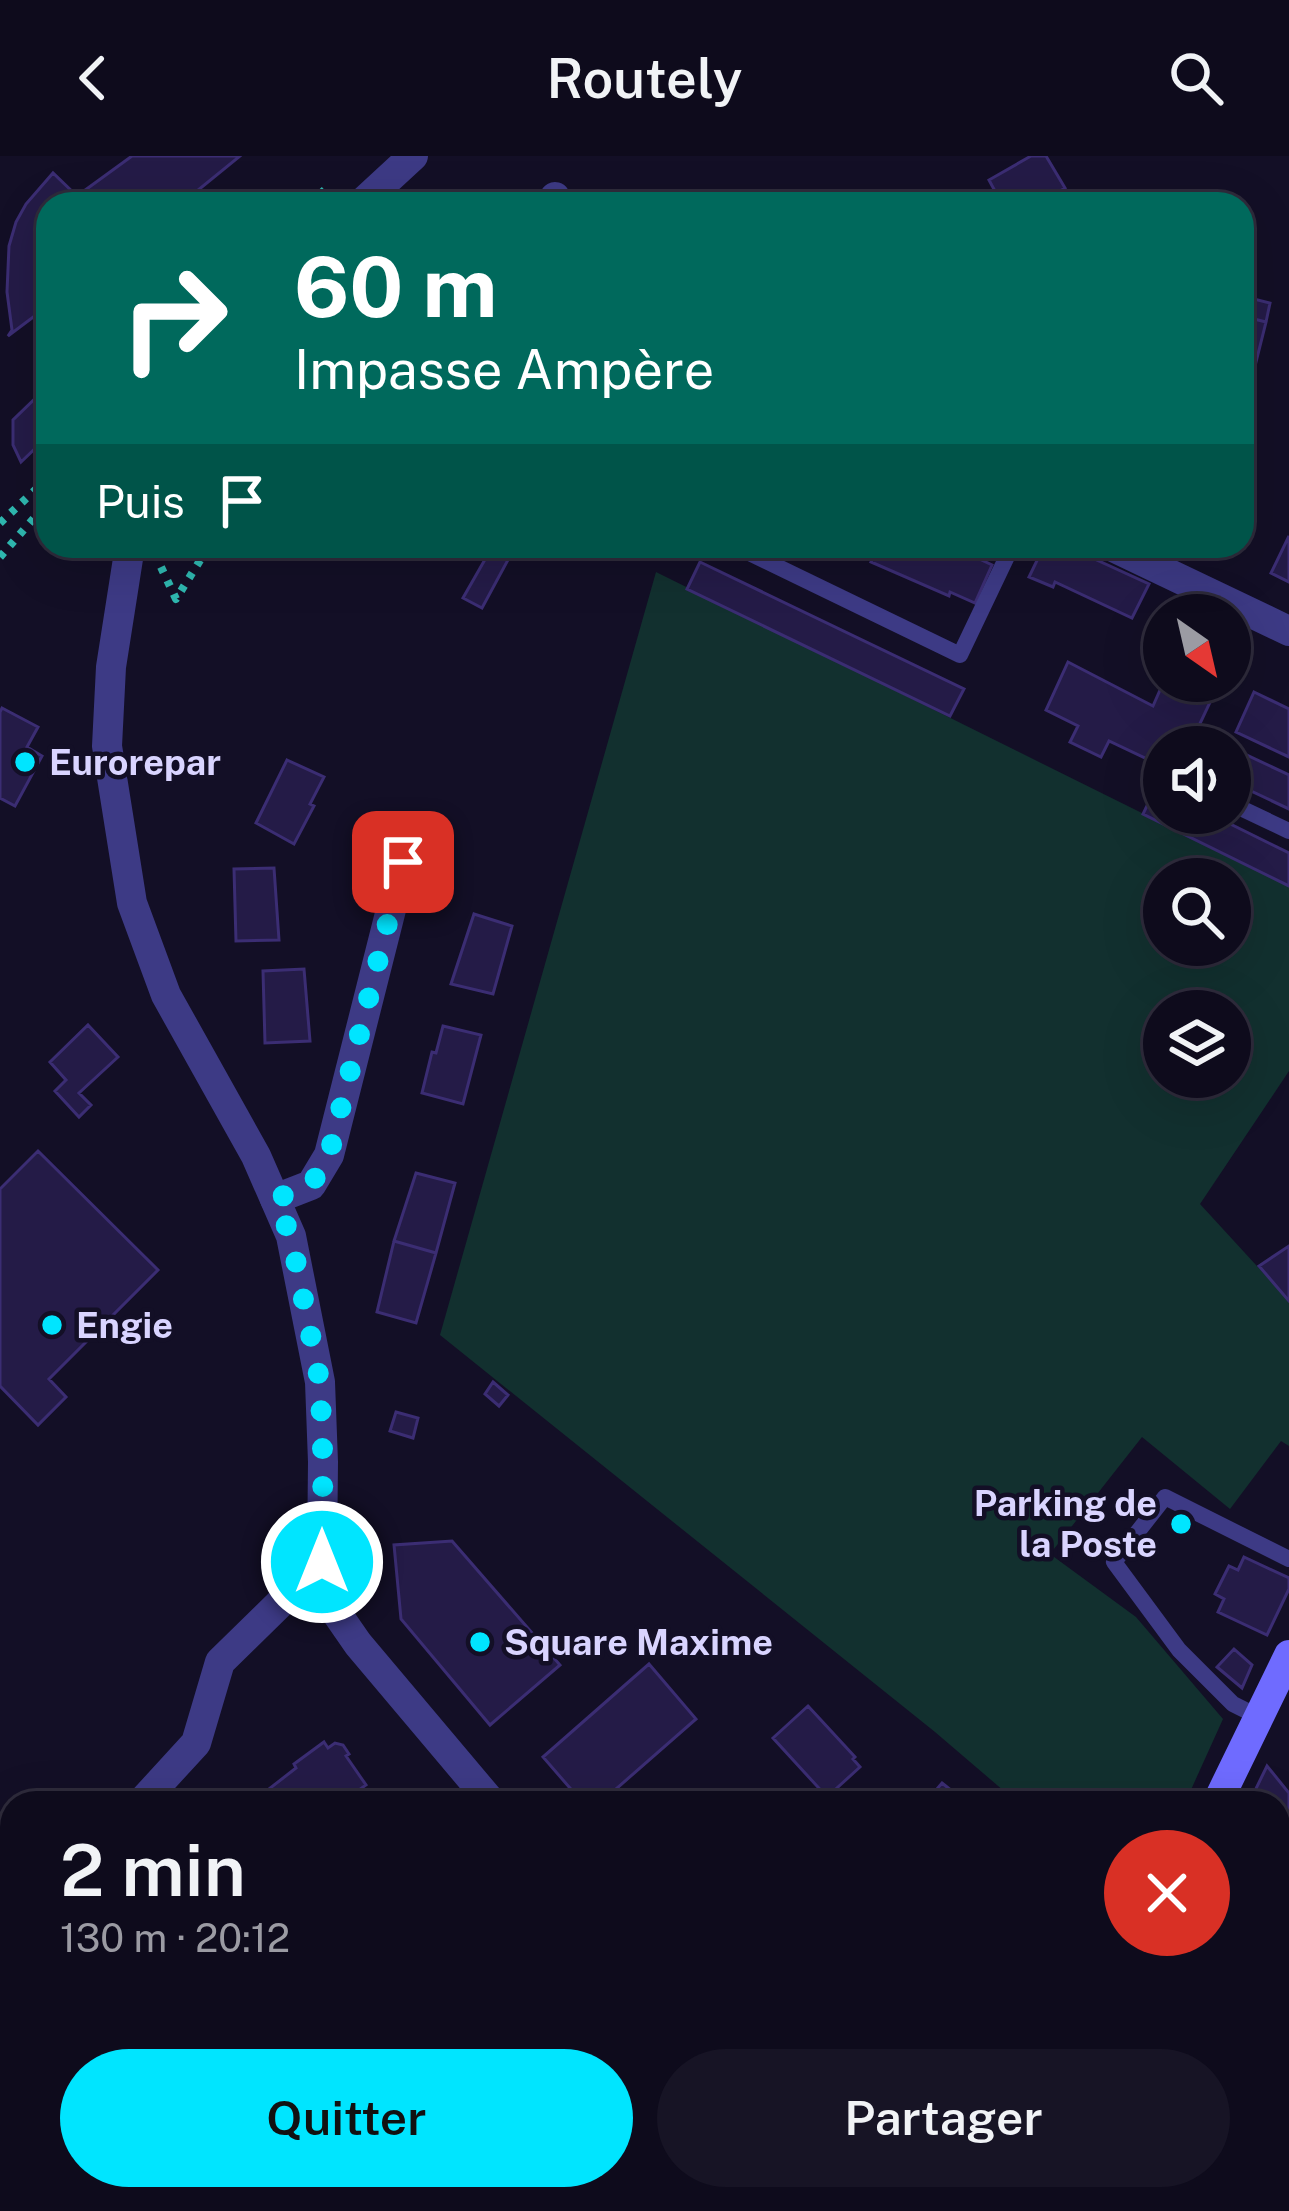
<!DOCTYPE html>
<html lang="fr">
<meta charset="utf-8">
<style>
body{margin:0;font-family:"Public Sans",sans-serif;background:#171425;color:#f1f3f6;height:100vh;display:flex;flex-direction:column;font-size:45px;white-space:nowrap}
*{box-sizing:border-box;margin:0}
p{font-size:39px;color:#9b9ba3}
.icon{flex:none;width:66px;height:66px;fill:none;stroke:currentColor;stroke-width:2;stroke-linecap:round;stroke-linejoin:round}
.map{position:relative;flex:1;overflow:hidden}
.sheet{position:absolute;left:0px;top:1635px;width:1290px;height:420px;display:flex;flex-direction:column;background:#0e0b1c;border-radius:36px 36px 0 0;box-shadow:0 12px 48px #0002,0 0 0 3px #2e2b3b}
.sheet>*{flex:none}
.hud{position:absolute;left:36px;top:36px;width:1218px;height:366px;border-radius:36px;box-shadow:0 12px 48px #0002,0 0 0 3px #2e2b3b;background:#00695c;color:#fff;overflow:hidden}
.needle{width:78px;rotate:146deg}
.fabs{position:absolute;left:1143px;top:438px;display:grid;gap:24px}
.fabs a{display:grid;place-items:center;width:108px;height:108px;border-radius:50%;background:#0e0b1c;box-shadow:0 12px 48px #0002,0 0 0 3px #2e2b3b;font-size:60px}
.pin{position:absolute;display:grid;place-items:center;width:102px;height:102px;color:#fff;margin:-51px;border-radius:24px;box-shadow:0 6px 18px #0006}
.me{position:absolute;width:132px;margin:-66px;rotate:0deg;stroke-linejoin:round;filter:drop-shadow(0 0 9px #0008)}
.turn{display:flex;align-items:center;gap:42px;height:252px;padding:0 60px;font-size:54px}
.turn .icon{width:156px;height:156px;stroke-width:2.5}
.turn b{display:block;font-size:84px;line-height:102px}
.then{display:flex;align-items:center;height:114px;padding:0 60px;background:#0003;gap:24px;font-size:45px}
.round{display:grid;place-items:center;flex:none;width:126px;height:126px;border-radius:63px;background:#171425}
.overview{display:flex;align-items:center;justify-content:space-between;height:204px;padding:0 60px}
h1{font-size:72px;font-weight:600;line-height:90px}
.action{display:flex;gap:24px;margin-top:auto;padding:24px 60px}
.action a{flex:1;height:138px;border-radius:72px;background:#00e5ff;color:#111;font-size:48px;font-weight:600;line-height:138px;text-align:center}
.action a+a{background:#171425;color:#f1f3f6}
header{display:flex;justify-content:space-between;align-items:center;height:156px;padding:0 60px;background:#0e0b1c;font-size:54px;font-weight:600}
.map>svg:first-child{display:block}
</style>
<header><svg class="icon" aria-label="back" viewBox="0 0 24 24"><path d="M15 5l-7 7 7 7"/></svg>Routely<svg class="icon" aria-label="search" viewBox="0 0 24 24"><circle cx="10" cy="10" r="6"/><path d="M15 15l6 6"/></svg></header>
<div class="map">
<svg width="1289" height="2055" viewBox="0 0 1289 2055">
<rect width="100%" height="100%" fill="#130f26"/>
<path fill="#12302f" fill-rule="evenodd" d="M 656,416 L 1289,730 L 1289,915 L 1200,1048 L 1289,1145 L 1289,1290 L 1281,1285 L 1230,1353 L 1142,1281 L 1050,1398 L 1136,1461 L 1223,1563 L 1185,1647 L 1018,1647 L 935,1576 L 440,1179 ZM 1164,723 L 1230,723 L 1230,789 L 1164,789 ZM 1164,855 L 1230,855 L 1230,921 L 1164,921 Z"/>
<path fill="#241b47" stroke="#3b2d73" stroke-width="3" d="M 132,0 L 240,0 L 181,48 L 48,48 L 48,150 L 8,180 L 12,174 L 7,136 L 9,90 L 16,66 L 26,48 L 53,17 L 77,40 Z
M 1031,0 L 1046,0 L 1065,32 L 1038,48 L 969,48 L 986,37 L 988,42 L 996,37 L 989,24 Z
M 1242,140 L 1270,147 L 1266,166 L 1242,160 Z
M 1242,160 L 1266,166 L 1247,242 L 1242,241 Z
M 48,230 L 48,280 L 21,306 L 13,289 L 13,264 Z
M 1289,380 L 1289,426 L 1271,417 Z
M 852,390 L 952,390 L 992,409 L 975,447 L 950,436 L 949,440 L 871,406 L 874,400 Z
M 1044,390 L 1066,390 L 1149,428 L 1132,462 L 1055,426 L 1053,431 L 1029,421 Z
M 491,393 L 509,402 L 482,452 L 463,442 Z
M 700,406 L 964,533 L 950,560 L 687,433 Z
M 1230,466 L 1244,473 L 1230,504 Z
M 1068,506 L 1153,550 L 1164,525 L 1220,525 L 1189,591 L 1164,591 L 1164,611 L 1109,585 L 1101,601 L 1070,586 L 1078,570 L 1046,554 Z
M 1254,536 L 1289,553 L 1289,601 L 1236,576 Z
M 2,552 L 38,571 L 27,591 L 42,600 L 15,650 L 0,642 L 0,556 Z
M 1215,584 L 1289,619 L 1289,653 L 1230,625 L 1230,591 L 1212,591 Z
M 287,604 L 324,621 L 310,648 L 314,650 L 294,688 L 256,667 Z
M 1156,631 L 1164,635 L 1164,657 L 1208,657 L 1289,697 L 1289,730 L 1143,658 Z
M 274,712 L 279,784 L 236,785 L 234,713 Z
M 474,758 L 512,770 L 493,838 L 451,828 Z
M 304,813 L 310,885 L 265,887 L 263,815 Z
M 88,869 L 118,901 L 79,937 L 91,949 L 79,961 L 55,935 L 66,924 L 50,906 Z
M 443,870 L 481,879 L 463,948 L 422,937 L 432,896 L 436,897 Z
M 38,995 L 158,1114 L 49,1223 L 66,1241 L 38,1269 L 0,1230 L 0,1033 Z
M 416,1017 L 455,1027 L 436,1097 L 394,1085 Z
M 394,1085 L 436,1097 L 416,1167 L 377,1156 Z
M 1289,1090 L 1289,1145 L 1259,1110 Z
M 493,1226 L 508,1239 L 499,1250 L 485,1238 Z
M 396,1256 L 418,1262 L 413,1282 L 390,1275 Z
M 452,1385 L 560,1509 L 490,1569 L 401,1463 L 394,1389 Z
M 1244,1401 L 1289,1422 L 1289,1433 L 1267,1479 L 1218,1456 L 1224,1443 L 1215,1438 L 1229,1410 L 1238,1414 Z
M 1234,1493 L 1252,1509 L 1242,1532 L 1217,1511 Z
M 649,1508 L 696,1563 L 600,1647 L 583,1647 L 543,1601 Z
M 808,1550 L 855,1601 L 853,1603 L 860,1611 L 827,1641 L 773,1582 Z
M 324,1586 L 328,1592 L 335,1587 L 343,1589 L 349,1598 L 346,1600 L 366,1629 L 345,1644 L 347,1647 L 251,1647 L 296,1612 L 294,1608 Z
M 1267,1610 L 1289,1637 L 1289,1736 L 1278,1746 L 1278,1694 L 1281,1692 L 1278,1689 L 1278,1647 L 1249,1647 Z
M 942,1627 L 967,1647 L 925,1647 Z
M 1289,1736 L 1289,1794 L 1278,1804 L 1278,1746 Z
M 1289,1871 L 1289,1955 L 1278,1966 L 1278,1886 Z
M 1288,2017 L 1289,2055 L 1275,2055 L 1265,2043 L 1278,2043 L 1278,2027 Z
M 477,2043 L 484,2055 L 444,2055 L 437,2043 Z
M 670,2043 L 693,2043 L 705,2055 L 658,2055 Z
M 922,2043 L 1030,2043 L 1027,2055 L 907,2055 Z
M 1125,2043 L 1164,2044 L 1200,2043 L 1189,2055 L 1122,2055 Z"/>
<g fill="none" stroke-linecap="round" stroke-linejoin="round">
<path stroke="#2fb8b0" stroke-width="8" stroke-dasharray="6 9" stroke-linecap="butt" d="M 309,48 L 330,29
M 0,367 L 48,322
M 0,401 L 48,346
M 161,411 L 176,443 L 209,390"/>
<path stroke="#3d3a85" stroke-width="16" d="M 735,390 L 960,499 L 1012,390
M 1230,647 L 1289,675
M 1259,1561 L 1233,1548 L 1179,1494 L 1114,1406 L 1165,1341 L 1289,1403"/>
<path stroke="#3d3a85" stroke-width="30" d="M 555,41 L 559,48
M 1111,390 L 1289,475
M 275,1043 L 311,1029 L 329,999 L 403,706
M 141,1647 L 196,1587 L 220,1506 L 322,1406
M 0,1799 L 12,1786"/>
<path stroke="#3d3a85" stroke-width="30" d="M 361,48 L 413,0
M 130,390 L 111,511 L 107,590 L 132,747 L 166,839 L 256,1000 L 291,1080 L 320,1226 L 323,1306 L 322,1406 L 325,1431 L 331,1449 L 358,1488 L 492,1647
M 1278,1997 L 1289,1987
M 828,2043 L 838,2055
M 1215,2055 L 1228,2043"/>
<path stroke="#6f6bff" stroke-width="30" d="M 1217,1647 L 1289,1499
M 1088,2055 L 1092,2043"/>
</g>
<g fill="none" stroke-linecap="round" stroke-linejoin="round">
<path stroke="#00e5ff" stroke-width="21" stroke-dasharray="0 37.8" d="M 322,1406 L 323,1306 L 320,1226 L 291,1081 L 275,1043 L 311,1029 L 329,999 L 403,706"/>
</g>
<g fill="#00e5ff" stroke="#130f26" stroke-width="4.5">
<circle cx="25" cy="606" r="12"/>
<circle cx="52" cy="1169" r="12"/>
<circle cx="1181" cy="1368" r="12"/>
<circle cx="480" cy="1486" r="12"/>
</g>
<g text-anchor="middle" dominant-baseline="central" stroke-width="9" stroke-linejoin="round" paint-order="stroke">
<g font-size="36" font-weight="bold" fill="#d9d4ff" stroke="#130f26" text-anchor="start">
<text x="49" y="606">Eurorepar</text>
<text x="76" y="1169">Engie</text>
<text x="1157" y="1347" text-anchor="end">Parking de<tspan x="1157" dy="41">la Poste</tspan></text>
<text x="504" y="1486">Square Maxime</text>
</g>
</g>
</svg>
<div class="fabs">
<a><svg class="needle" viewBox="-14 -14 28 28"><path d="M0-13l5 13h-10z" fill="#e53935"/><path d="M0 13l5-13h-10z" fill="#9b9ba3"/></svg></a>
<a><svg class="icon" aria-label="sound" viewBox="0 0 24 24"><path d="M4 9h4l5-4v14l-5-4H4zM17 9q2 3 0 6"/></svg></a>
<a><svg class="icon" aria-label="search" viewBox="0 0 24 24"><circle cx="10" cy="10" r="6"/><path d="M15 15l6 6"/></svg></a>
<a><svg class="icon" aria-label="layers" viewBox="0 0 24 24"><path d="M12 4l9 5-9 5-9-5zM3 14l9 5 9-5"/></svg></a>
</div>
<div class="pin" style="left:403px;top:706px;background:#d93025"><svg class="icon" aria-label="arrive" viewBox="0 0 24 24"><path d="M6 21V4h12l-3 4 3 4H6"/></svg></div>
<svg class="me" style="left:322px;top:1406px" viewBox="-20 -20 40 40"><circle r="17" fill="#00e5ff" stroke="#fff" stroke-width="3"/><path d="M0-11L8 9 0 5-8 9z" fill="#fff"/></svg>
<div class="hud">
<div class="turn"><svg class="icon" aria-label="right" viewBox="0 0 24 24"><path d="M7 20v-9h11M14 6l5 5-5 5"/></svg><div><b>60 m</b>Impasse Ampère</div></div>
<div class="then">Puis<svg class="icon" aria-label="arrive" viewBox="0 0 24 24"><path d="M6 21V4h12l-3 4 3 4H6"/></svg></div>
</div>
<section class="sheet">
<div class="overview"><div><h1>2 min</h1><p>130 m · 20:12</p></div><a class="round" style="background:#d93025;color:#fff"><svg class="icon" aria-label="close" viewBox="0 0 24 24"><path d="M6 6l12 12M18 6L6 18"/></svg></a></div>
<div class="action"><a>Quitter</a><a>Partager</a></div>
</section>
</div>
